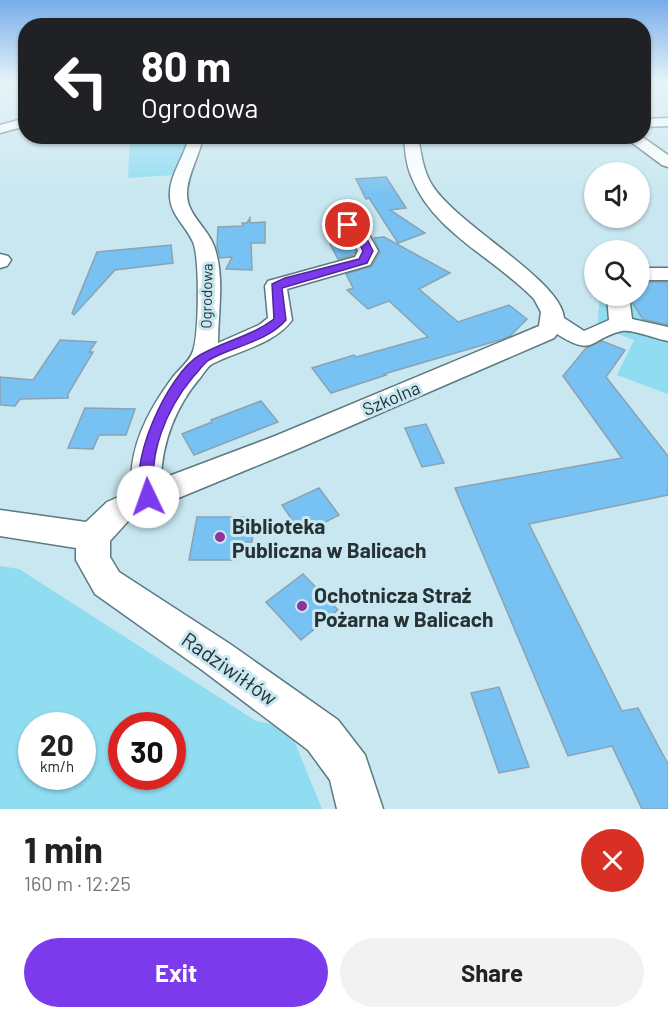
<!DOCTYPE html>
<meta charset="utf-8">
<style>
body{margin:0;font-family:Barlow,sans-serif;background:#f2f2f2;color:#222;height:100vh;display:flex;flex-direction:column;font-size:22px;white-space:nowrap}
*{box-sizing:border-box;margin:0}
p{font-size:20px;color:#767676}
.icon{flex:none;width:33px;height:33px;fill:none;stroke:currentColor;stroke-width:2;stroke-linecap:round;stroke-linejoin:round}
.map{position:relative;height:809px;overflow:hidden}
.drawer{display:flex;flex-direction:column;background:#fff;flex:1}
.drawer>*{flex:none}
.banner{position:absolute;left:18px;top:18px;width:633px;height:126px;border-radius:24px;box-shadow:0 2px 4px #0004;background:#202124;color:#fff;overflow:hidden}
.controls{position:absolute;left:584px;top:162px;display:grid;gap:12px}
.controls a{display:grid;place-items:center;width:66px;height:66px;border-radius:50%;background:#fff;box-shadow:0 2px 4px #0004;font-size:30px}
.speed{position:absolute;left:18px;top:712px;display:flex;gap:12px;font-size:30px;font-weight:700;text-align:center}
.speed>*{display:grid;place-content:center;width:78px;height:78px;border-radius:50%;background:#fff;box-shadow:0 2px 4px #0004;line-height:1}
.speed small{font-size:15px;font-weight:400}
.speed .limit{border:9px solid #d22;background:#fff;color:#111}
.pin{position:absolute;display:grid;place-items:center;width:51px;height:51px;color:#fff;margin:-26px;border:3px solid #fff;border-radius:50%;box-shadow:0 2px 6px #0007}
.me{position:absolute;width:66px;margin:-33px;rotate:357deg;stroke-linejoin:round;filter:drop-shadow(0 0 4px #0008)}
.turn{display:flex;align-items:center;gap:21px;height:126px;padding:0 24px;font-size:27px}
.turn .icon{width:78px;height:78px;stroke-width:2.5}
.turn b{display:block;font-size:42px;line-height:51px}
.round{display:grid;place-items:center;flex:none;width:63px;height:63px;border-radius:32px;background:#f2f2f2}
.head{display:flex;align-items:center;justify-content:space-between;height:102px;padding:0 24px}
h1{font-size:36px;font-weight:700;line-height:45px}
.button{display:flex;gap:12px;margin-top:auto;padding:12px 24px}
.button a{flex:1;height:69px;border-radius:36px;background:#7c3aed;color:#fff;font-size:24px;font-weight:700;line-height:69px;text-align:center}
.button a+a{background:#f2f2f2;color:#222}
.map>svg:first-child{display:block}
</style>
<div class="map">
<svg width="668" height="809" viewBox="0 0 668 809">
<rect width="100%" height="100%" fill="#c8e7f0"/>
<path fill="#90dcf1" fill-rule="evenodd" d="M 130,137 L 193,137 L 174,175 L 128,178 Z
M 668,268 L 668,394 L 617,375 L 634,340 L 597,326 L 600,296 L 639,296 L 639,269 Z
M 0,566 L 19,569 L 256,721 L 289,728 L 322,809 L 0,809 ZM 32,726 L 82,726 L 82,777 L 32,777 ZM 122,726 L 172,726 L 172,777 L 122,777 Z"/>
<path fill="#77c2f2" stroke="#8ba2b2" stroke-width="1.5" d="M 386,177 L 406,208 L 390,210 L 425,233 L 398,243 L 369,198 L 366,199 L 356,179 Z
M 250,218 L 250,223 L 265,222 L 265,243 L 251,243 L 252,270 L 226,269 L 232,257 L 220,258 L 217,247 L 218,227 L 243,226 L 242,223 L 247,223 Z
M 384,237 L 450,273 L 419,289 L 458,322 L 509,305 L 527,319 L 510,336 L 503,339 L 384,374 L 386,375 L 331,393 L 312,368 L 354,355 L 356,357 L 428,337 L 389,301 L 368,309 L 347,290 L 353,288 L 346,274 L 372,266 L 380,252 L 374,238 Z
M 351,241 L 356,251 L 353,255 L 338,259 L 330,244 Z
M 171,245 L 173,263 L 115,270 L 74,315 L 72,313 L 97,252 Z
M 639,282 L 668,282 L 668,325 L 643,319 L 632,302 L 631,296 L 639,296 Z
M 60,340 L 96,342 L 89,352 L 93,352 L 68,394 L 68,398 L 20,399 L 15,406 L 0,405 L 0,377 L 33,380 Z
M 602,341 L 625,350 L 606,377 L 668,456 L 668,495 L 529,524 L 622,711 L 638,708 L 668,764 L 668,809 L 642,809 L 612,746 L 568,756 L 455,488 L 622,458 L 563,376 L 586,348 Z
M 261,401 L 278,422 L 194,455 L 182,434 L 212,422 L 211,420 Z
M 85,408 L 135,409 L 126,435 L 99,435 L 93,449 L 68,448 Z
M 426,424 L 444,463 L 422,467 L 405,428 Z
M 319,488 L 339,515 L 302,534 L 282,505 Z
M 197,517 L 255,517 L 252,542 L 239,542 L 237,560 L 189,560 Z
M 303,574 L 338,610 L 301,640 L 266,602 Z
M 499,687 L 529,767 L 499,773 L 471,693 Z"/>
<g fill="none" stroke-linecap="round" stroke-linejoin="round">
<defs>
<path id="minor" d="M 26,118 L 26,126 L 0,133 L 0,125 Z
M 668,118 L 668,126 L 644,127 L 644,119 Z
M 189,136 L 203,136 C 200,156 187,174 187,194 C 187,215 207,227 214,246 C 225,276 218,312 218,343 L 259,325 L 268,318 L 265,286 L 268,281 L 355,257 L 358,251 L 353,240 L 339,225 L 341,221 L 355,221 L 368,233 L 378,251 L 370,265 L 287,289 L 292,320 C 275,344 237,351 212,364 C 207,367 204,373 200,378 C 176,406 162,442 161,479 L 275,436 L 539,326 L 541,312 L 534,299 C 496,259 433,232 412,178 C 406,165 405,150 404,136 L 418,136 C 421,153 423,171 432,185 C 458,226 561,280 564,318 L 584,331 L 609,320 L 607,296 L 629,296 L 632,319 L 668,327 L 668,341 C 657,339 631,329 622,331 C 588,339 595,358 557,334 L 554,338 L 295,450 L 159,506 L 129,520 L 110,541 L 110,557 L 119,572 L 230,644 L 338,720 L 365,755 L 383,809 L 337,809 L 330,780 L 308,750 L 202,670 L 95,594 L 76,560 L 76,548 L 0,536 L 0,510 L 86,522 L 107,502 L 132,491 C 127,449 149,409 173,377 C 179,369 190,361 193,351 C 199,335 200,258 193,242 C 186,226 171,215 170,198 C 168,176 185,157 189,136 Z
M 623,136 L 641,136 L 668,155 L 668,167 L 662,165 Z
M 0,254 L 8,256 L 11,260 L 7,266 L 0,268 Z
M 639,268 L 668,268 L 668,280 L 639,280 Z"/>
</defs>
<use href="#minor" stroke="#5d7981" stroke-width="3"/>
<use href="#minor" fill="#fff" fill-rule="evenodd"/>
</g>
<linearGradient id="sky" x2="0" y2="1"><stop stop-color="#78adeb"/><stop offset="0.42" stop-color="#e6f4f8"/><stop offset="1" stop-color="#e6f4f8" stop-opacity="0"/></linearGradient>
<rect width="668" height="196" fill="url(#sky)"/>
<path fill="#7c3aed" stroke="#51269a" stroke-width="1.5" d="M 344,223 L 351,223 L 365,235 L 373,251 L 367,263 L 282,288 L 286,320 C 267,342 233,346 209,360 C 203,364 198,372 193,377 C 167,408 146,456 156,497 L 154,501 L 148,503 L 143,501 C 125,467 168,373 200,355 C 224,341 252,336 274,319 L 272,284 L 285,278 L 359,259 L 363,251 L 357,239 L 343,225 Z"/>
<g fill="#8f329c" stroke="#c8e7f0" stroke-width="2">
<circle cx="220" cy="537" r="6"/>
<circle cx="302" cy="606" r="6"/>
</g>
<g text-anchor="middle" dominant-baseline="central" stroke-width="6" stroke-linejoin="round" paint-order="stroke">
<g font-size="15" fill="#263235" stroke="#c8e7f0">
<text transform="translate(206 296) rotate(-89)">Ogrodowa</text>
</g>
<g font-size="18" fill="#263235" stroke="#c8e7f0">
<text transform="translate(391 398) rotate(-23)">Szkolna</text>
</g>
<g font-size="21" font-weight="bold" fill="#263235" stroke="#c8e7f0" text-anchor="start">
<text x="232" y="525">Biblioteka<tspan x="232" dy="24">Publiczna w Balicach</tspan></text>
<text x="314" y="594">Ochotnicza Straż<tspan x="314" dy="24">Pożarna w Balicach</tspan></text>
</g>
<g font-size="21" fill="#263235" stroke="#c8e7f0">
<text transform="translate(230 668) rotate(35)">Radziwiłłów</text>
</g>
</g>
</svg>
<div class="controls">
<a><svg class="icon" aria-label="sound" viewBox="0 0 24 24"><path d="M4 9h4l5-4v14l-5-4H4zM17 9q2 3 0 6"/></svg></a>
<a><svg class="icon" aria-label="search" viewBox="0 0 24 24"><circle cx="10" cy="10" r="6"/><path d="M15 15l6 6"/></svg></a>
</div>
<div class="speed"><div>20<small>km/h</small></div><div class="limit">30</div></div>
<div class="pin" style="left:348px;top:225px;background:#d93025"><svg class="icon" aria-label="arrive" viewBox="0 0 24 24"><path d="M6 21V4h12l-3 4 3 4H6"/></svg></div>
<svg class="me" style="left:148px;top:497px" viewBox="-20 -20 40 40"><circle r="19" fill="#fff"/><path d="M0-13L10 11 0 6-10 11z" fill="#7c3aed"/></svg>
<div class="banner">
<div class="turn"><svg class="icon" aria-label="left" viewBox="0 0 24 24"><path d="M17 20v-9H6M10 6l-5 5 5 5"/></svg><div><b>80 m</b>Ogrodowa</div></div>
</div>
</div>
<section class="drawer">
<div class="head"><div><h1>1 min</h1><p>160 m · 12:25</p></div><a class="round" style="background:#d93025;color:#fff"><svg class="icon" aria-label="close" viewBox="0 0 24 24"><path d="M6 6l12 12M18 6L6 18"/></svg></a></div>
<div class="button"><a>Exit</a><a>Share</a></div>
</section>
